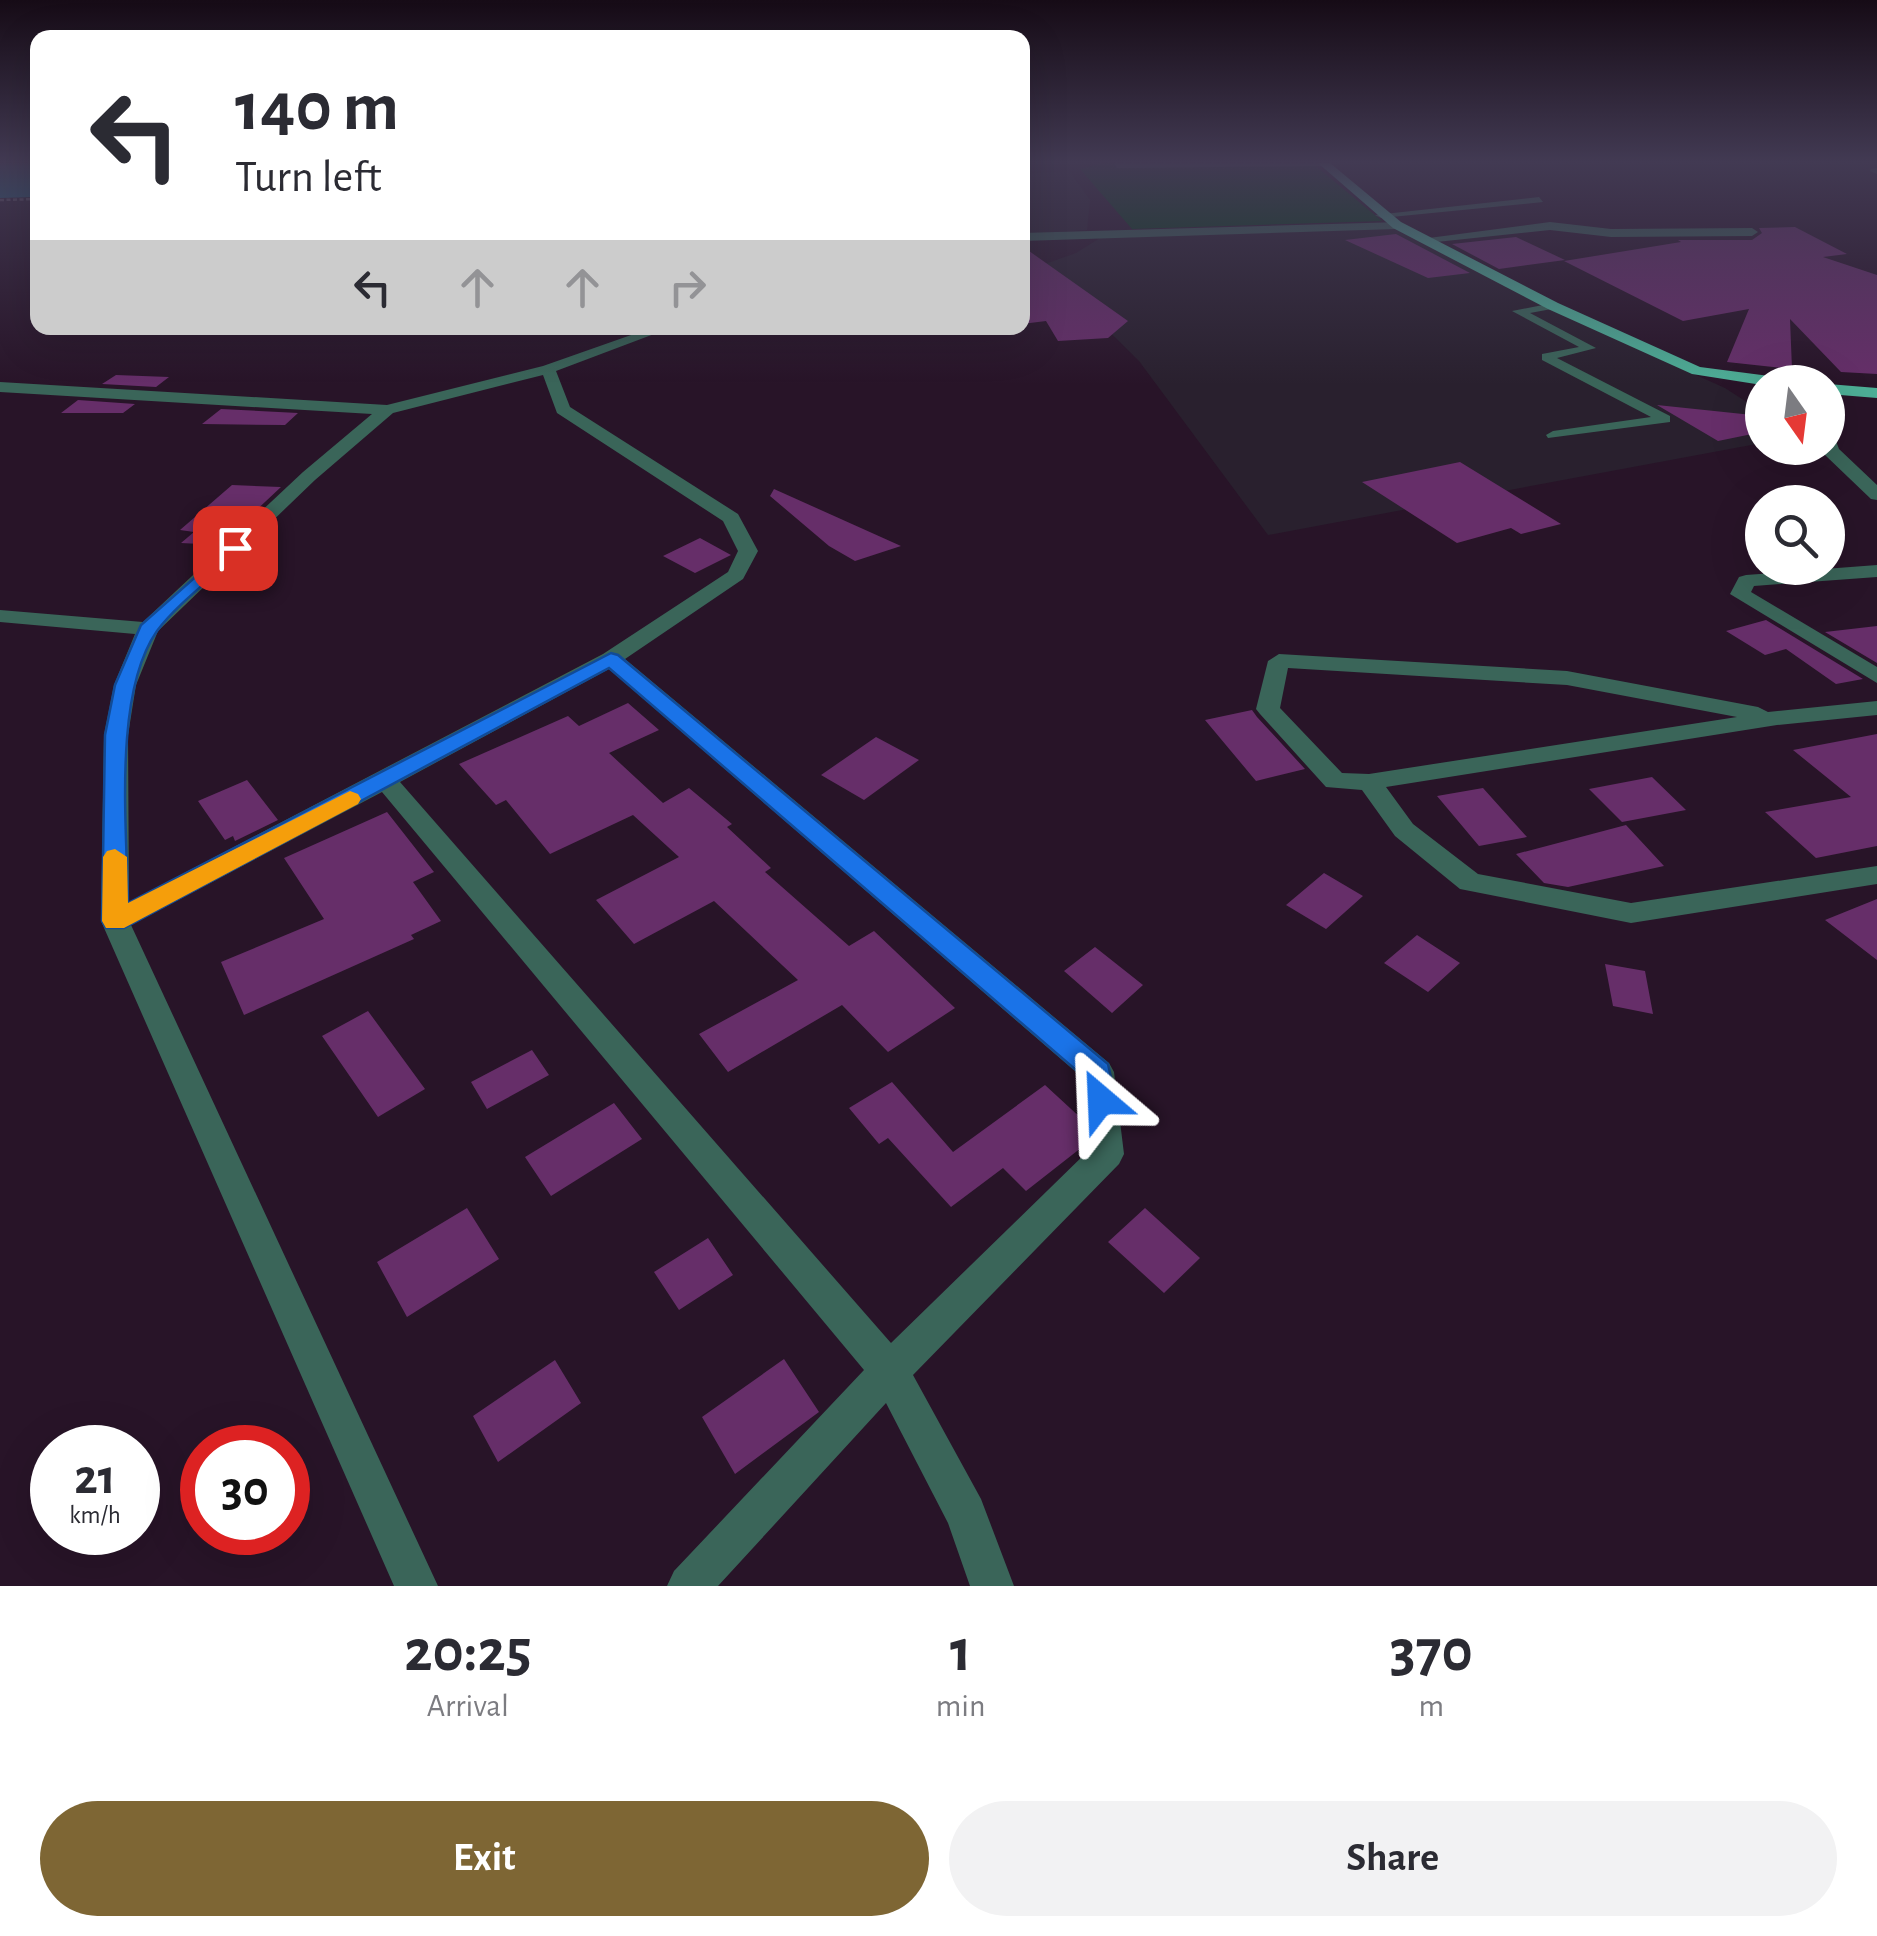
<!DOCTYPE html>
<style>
body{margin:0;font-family:"Alegreya Sans",sans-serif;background:#f2f2f3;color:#2b2b33;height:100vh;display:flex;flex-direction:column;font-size:38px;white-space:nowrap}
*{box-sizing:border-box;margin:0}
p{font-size:32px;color:#7c7c81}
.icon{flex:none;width:55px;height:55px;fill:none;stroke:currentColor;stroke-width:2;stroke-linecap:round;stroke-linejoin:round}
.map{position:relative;height:1586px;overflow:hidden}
.sheet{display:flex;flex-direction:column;background:#fff;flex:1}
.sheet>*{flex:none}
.banner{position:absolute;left:30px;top:30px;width:1000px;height:305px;border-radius:20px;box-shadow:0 10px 40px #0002;background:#fff;color:#2b2b33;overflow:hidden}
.needle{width:65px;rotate:166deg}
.controls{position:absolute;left:1745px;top:365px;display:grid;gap:20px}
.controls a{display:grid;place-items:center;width:100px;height:100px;border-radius:50%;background:#fff;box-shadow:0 10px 40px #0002;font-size:50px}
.speed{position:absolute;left:30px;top:1425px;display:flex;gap:20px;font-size:50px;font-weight:700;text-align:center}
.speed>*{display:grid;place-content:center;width:130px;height:130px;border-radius:50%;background:#fff;box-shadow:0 10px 40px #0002;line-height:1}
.speed small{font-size:25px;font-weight:400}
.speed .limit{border:15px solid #d22;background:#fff;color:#111}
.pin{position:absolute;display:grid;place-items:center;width:85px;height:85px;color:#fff;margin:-42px;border-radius:20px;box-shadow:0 5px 15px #0006}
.me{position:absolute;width:110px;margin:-55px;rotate:334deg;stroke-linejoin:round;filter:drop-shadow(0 0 8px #0008)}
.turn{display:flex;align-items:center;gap:35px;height:210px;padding:0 40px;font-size:45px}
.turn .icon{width:130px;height:130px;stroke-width:2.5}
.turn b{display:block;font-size:70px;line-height:85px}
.lanes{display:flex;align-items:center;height:95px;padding:0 40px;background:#0003;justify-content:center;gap:50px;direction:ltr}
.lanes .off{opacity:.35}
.eta{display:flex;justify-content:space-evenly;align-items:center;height:170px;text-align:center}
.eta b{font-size:60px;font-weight:600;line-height:70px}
.button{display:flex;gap:20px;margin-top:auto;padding:20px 40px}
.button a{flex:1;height:115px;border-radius:60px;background:#7e6634;color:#fff;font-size:40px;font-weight:600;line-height:115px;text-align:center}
.button a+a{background:#f2f2f3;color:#2b2b33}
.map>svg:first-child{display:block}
</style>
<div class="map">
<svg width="1877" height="1586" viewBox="0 0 1877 1586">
<rect width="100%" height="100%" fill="#281428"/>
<path fill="#29202e" d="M 1069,171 L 1090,200 L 1087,230 L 1023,235 L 1023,174 Z
M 1398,229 L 1564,316 L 1725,388 L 1762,412 L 1762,443 L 1268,535 L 1139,361 L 1042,265 L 1076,253 L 1100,238 Z"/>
<path fill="#023f18" d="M 1103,163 L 1312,163 L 1382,221 L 1132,229 L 1080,169 Z"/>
<path fill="#177491" d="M 0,163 L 37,163 L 37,197 L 0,198 Z"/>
<path fill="#662e69" d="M 1795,227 L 1847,254 L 1823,257 L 1877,275 L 1877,374 L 1841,372 L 1790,319 L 1792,369 L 1727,362 L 1749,309 L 1683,321 L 1564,261 L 1681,242 L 1678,240 L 1752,240 L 1762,233 L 1759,228 Z
M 1396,234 L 1470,273 L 1428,278 L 1345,240 Z
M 1516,237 L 1565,260 L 1499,269 L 1452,244 Z
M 1022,246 L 1128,321 L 1108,338 L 1058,341 L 1046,321 L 1022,324 Z
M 116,375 L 169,377 L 156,387 L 102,384 Z
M 78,400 L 135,404 L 123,413 L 61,413 Z
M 1657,405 L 1762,416 L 1762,432 L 1718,441 Z
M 221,409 L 298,413 L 285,425 L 202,424 Z
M 1460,462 L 1561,524 L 1521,534 L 1511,528 L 1457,543 L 1362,482 Z
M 232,485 L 281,487 L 219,545 L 181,543 L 194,532 L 180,530 Z
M 774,489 L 901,546 L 855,561 L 829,546 L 770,496 Z
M 700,538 L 731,555 L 695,573 L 663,556 Z
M 1766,620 L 1863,679 L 1836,684 L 1786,649 L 1765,655 L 1726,631 Z
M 1877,626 L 1877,663 L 1825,632 Z
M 628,703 L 659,730 L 609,753 L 663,803 L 689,788 L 732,824 L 727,827 L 771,868 L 765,872 L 849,946 L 874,931 L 955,1008 L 888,1052 L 842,1005 L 728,1072 L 699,1034 L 798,980 L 714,901 L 634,944 L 596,900 L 679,857 L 633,815 L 550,854 L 506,800 L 496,805 L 459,764 L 568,716 L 579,726 Z
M 1252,710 L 1257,717 L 1305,769 L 1256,781 L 1205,720 Z
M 1877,734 L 1877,846 L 1816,858 L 1765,812 L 1851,797 L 1793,750 Z
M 876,737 L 919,760 L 864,800 L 821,775 Z
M 1652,777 L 1686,810 L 1622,822 L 1589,789 Z
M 247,780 L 278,820 L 235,841 L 233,836 L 225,840 L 198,801 Z
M 1483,788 L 1527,837 L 1479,846 L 1437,796 Z
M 387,812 L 434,872 L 413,882 L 441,921 L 411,935 L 414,939 L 244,1015 L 221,962 L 324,919 L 284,858 Z
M 1626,825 L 1664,866 L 1568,887 L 1544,883 L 1516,854 Z
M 1324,873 L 1363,896 L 1326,929 L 1286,905 Z
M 1877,899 L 1877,960 L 1825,920 Z
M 1417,935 L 1460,963 L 1428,992 L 1384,963 Z
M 1095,947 L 1143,985 L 1112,1013 L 1064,971 Z
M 1605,964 L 1645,971 L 1653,1014 L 1613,1006 Z
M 368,1011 L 425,1089 L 378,1117 L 322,1036 Z
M 532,1050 L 549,1075 L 487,1109 L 471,1082 Z
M 892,1082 L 953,1152 L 1045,1085 L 1083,1120 L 1086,1144 L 1026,1191 L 1003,1168 L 951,1207 L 888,1138 L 879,1144 L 849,1108 Z
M 614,1103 L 642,1139 L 551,1196 L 525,1157 Z
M 467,1208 L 499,1259 L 407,1317 L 377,1262 Z
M 1145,1208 L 1200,1258 L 1164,1293 L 1108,1242 Z
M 708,1238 L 733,1275 L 679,1310 L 654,1272 Z
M 784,1359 L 819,1412 L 735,1474 L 702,1417 Z
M 555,1360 L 581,1403 L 498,1462 L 473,1416 Z"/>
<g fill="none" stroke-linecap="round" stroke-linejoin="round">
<path stroke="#736273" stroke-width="2.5" stroke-dasharray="4 2.5" stroke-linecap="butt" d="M 0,200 L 38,199"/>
<path fill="#3a6559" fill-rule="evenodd" d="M 1114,163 L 1324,163 L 1328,166 L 1117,168 Z
M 1553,303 L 1557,304 L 1557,308 L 1530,313 L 1596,348 L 1557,358 L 1670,416 L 1670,422 L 1548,438 L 1546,435 L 1553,431 L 1651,417 L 1542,360 L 1542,354 L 1579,347 L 1512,311 Z"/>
<path fill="#3a6559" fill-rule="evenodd" d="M 1877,168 L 1877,174 L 1870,171 L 1871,169 Z
M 1539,197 L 1543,202 L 1381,218 L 1375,215 Z
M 1401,222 L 1397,229 L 1022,241 L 1022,233 Z
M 1550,222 L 1611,229 L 1752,228 L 1758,232 L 1752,236 L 1611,237 L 1550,230 L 1427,243 L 1421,239 Z
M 651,328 L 670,328 L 556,371 L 570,407 L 738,514 L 758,551 L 743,579 L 625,659 L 1109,1063 L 1114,1072 L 1124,1154 L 1119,1164 L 913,1375 L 981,1499 L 1014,1586 L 970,1586 L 948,1523 L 886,1403 L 718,1586 L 667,1586 L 674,1571 L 864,1370 L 382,792 L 131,925 L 438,1586 L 394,1586 L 101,921 L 104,735 L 114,685 L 135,634 L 0,622 L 0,610 L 143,622 L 303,472 L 372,414 L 0,392 L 0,382 L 387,405 L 543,366 ZM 543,375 L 557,413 L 723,521 L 738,551 L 728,572 L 603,654 L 129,902 L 128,735 L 136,685 L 158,631 L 315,480 L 393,413 ZM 609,669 L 1083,1078 L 1090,1149 L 891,1343 L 400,782 Z
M 1828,435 L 1834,436 L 1839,449 L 1877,485 L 1877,500 L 1871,499 L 1825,455 L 1822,448 L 1828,448 Z
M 1877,565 L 1877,577 L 1754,586 L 1751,592 L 1877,667 L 1877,683 L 1730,594 L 1739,577 L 1746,575 Z
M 1279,654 L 1567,671 L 1758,707 L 1768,712 L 1877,701 L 1877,715 L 1777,725 L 1386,787 L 1413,824 L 1478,874 L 1631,903 L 1877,866 L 1877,884 L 1631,923 L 1460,889 L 1395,836 L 1362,790 L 1326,787 L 1260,714 L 1256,709 L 1268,661 ZM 1288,668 L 1567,685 L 1737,717 L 1369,774 L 1342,773 L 1280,708 Z"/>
<path fill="#4dae96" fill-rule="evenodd" d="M 1318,163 L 1330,163 L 1401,222 L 1558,303 L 1700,367 L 1777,377 L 1785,382 L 1762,385 L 1692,374 L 1548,309 L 1393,228 Z
M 1828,384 L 1877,388 L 1877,398 L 1828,394 Z"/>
</g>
<linearGradient id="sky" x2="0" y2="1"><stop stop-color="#160b16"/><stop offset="0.42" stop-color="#423a53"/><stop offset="1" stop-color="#423a53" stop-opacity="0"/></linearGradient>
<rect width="1877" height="385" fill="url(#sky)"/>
<path fill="#1a73e8" stroke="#114b97" stroke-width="2.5" d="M 235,542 L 241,544 L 241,551 C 216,575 177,604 157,631 C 113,694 127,828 128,903 L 611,653 L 618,655 L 1108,1064 L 1116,1100 L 1111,1108 L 1101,1112 L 1091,1108 L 1084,1077 L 609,668 L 124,928 L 106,928 L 102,921 L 105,735 L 115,685 L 141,625 Z"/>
<path fill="#f59e0b" d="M 350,791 L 358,794 L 361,799 L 358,804 L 124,928 L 106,928 L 102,921 L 103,857 L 107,851 L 115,849 L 127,857 L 128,903 Z"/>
</svg>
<div class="controls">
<a><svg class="needle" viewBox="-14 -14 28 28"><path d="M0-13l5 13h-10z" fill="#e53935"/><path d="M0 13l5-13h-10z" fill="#7c7c81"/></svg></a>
<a><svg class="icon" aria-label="search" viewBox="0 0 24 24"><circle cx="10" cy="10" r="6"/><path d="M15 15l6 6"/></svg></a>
</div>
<div class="speed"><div>21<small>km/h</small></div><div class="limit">30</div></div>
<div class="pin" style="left:235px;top:548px;background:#d93025"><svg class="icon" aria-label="arrive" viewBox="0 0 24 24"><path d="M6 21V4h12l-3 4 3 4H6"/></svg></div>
<svg class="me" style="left:1101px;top:1100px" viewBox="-20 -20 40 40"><path d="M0-17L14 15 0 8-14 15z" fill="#1a73e8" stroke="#fff" stroke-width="4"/></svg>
<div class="banner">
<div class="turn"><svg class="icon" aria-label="left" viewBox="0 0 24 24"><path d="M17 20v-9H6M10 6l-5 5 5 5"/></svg><div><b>140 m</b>Turn left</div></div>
<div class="lanes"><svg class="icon" aria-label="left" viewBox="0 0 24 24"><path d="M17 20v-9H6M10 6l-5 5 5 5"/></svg><svg class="icon off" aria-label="ahead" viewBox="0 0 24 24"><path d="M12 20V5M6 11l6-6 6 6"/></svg><svg class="icon off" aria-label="ahead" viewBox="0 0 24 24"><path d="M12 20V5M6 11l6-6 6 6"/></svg><svg class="icon off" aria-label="right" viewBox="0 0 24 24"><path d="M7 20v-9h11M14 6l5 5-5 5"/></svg></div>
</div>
</div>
<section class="sheet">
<div class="eta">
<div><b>20:25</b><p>Arrival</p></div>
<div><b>1</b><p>min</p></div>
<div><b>370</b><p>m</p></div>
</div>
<div class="button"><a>Exit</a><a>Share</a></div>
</section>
